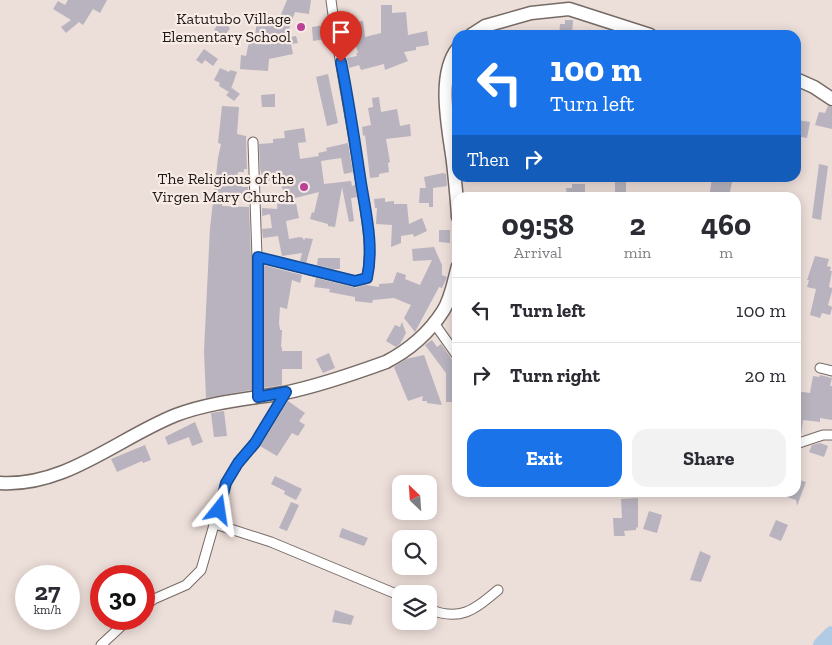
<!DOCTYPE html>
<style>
body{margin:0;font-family:"Zilla Slab",serif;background:#f2f2f3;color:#2b2b33;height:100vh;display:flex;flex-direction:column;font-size:19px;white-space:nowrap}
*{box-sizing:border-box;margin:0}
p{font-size:16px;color:#7c7c81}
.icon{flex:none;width:28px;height:28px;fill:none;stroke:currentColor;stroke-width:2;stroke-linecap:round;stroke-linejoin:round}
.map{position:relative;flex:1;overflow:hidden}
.drawer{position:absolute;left:452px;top:192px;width:349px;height:305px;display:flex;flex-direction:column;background:#fff;border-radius:15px;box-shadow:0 2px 12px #0003}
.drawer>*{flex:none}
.top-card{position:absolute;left:452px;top:30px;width:349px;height:152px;border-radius:15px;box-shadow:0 2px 12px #0003;background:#1a73e8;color:#fff;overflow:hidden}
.needle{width:32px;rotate:335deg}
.fabs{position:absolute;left:392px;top:475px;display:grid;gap:10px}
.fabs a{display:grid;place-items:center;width:45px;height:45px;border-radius:10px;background:#fff;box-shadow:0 2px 12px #0003;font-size:25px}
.speed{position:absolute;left:15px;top:565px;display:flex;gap:10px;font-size:25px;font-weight:700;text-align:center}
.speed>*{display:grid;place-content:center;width:65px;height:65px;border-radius:50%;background:#fff;box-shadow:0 2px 12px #0003;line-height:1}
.speed small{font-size:12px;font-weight:400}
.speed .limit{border:8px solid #d22;background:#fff;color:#111}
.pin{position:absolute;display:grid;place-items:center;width:42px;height:42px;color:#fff;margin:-51px -21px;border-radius:50% 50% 50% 0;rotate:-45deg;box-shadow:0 0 5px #0007}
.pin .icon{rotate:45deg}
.me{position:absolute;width:55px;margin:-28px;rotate:15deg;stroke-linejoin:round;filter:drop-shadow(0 0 4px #0008)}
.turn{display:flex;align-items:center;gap:18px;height:105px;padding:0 15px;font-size:22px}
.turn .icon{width:65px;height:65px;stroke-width:2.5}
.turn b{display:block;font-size:35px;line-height:42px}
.then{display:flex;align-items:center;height:48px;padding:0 15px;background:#0003;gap:10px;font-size:19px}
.eta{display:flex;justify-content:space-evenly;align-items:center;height:85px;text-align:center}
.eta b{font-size:30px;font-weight:700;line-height:35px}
.primary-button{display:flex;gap:10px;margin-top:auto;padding:10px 15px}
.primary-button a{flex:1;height:58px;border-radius:15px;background:#1a73e8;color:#fff;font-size:20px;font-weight:700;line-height:58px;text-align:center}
.primary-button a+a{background:#f2f2f3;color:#2b2b33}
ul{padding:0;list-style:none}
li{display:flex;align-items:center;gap:15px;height:65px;padding:0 15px;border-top:1px solid #e1e1e2}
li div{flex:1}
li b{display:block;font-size:19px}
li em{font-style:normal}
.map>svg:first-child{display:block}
</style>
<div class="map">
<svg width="832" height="645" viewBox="0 0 832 645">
<rect width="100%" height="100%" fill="#ecded9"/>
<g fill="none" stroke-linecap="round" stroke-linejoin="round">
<path stroke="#b2cbe5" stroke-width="16" d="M 821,645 L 832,634"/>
</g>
<path fill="#b8b3be" d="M 68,0 L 107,0 L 100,13 L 93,9 L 83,25 L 79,22 L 66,33 L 61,27 L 71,20 L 53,9 L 58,1 L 65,5 Z
M 287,0 L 311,0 L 309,14 L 295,12 L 286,38 L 296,36 L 298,43 L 291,44 L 293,54 L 269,59 L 268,71 L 240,69 L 241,55 L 246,56 L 249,42 L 254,43 L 257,21 L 277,24 Z
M 381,5 L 392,5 L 392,13 L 406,12 L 408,35 L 427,31 L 429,45 L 416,47 L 416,50 L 404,52 L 408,61 L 385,70 L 384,64 L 361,70 L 359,65 L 349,68 L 347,58 L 357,56 L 356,53 L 358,53 L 350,25 L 353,25 L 353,22 L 363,21 L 365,37 L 381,33 Z
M 565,20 L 573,20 L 572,35 L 559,35 L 560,24 L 565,24 Z
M 220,21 L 230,28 L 224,37 L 214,30 Z
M 324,25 L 325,39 L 313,41 L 312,27 Z
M 204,49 L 218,59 L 213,66 L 205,60 L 202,64 L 196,60 Z
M 220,68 L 229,72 L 230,70 L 237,72 L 231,89 L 232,88 L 240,94 L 234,101 L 226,95 L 229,92 L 219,86 L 220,83 L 214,80 Z
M 328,74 L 338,123 L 327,126 L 316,77 Z
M 275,94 L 275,107 L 262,107 L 261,95 Z
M 379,97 L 381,112 L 397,109 L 400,126 L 410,124 L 411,136 L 386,139 L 390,162 L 388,163 L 389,172 L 379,174 L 379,177 L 370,178 L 365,135 L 363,136 L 362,127 L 371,125 L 368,108 L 373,107 L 372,98 Z
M 222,106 L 239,107 L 237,134 L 246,136 L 247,169 L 244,169 L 244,172 L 238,172 L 237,185 L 242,186 L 242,187 L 248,187 L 248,195 L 223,192 L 222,206 L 249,207 L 251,257 L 251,390 L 206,398 L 204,351 L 210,228 L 218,158 L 221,144 L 218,143 Z
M 828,106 L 832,107 L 832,129 L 815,125 L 819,112 L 825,113 Z
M 797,120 L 810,122 L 807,138 L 796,136 Z
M 304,128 L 306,142 L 298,143 L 300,159 L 319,156 L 318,153 L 327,151 L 326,148 L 348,143 L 353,172 L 344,174 L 341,158 L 321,161 L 324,184 L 351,181 L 352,186 L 355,185 L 357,197 L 351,198 L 354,221 L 349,222 L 342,187 L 335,227 L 328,226 L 328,224 L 310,219 L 312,212 L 314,213 L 319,192 L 295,198 L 299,218 L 286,221 L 289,239 L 300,237 L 303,238 L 304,241 L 305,238 L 313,239 L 306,263 L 300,261 L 302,253 L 282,256 L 278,236 L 263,238 L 262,229 L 272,228 L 270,214 L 262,216 L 262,208 L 277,209 L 278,196 L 284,195 L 280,179 L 263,181 L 260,168 L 259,144 L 273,143 L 273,139 L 285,138 L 284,131 Z
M 819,164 L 828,166 L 821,220 L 812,218 Z
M 443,173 L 446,174 L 447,186 L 433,188 L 433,207 L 429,207 L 429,203 L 419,203 L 420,188 L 426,188 L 424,177 Z
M 712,178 L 733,178 L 729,196 L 721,194 L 721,198 L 709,198 Z
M 615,182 L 626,182 L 626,198 L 615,198 Z
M 572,184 L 585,184 L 585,198 L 567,196 L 566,188 L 572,188 Z
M 385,198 L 385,202 L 394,201 L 394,204 L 407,204 L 409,224 L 422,218 L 427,231 L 414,237 L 413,234 L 401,236 L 401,243 L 391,247 L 392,225 L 376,224 L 377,208 L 375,208 L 374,199 Z
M 439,230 L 450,230 L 450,243 L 439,242 Z
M 434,247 L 442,265 L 442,275 L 447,277 L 442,288 L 439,287 L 415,332 L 404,318 L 411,305 L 394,298 L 373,300 L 372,303 L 363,302 L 355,301 L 355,297 L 329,292 L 330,289 L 314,287 L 316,278 L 357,288 L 357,287 L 366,285 L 379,287 L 379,284 L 393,283 L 397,272 L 406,275 L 405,279 L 420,285 L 432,260 L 413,261 L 412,249 Z
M 815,256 L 829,259 L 827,266 L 831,267 L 830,271 L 832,271 L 829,287 L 832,288 L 832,291 L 828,305 L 832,307 L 832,308 L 830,315 L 822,313 L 820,318 L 810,315 L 816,289 L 807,287 L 809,280 L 807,280 Z
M 318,258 L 340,258 L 340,269 L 332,269 L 317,265 Z
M 263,265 L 302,275 L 300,283 L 292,280 L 287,309 L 280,307 L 279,323 L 280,330 L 282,330 L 281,347 L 282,347 L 282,351 L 302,351 L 302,369 L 282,369 L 282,385 L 263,388 Z
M 402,322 L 406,333 L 400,344 L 396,347 L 386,341 L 395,325 L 400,327 Z
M 432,340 L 437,347 L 441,344 L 453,361 L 458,364 L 458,367 L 454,371 L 454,402 L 446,402 L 446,373 L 425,345 Z
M 329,353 L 335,368 L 323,373 L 316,359 Z
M 424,355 L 442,405 L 427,403 L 427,401 L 422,401 L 423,396 L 408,401 L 394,367 L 406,359 Z
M 820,375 L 832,378 L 830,386 L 832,386 L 832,420 L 820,418 L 820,422 L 803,420 L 801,436 L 796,437 L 796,391 L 810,393 L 813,376 L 819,377 Z
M 288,401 L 305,413 L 299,421 L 305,425 L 298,436 L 292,433 L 277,456 L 260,446 Z
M 224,411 L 227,436 L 214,437 L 211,413 Z
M 195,422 L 203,442 L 192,446 L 189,437 L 168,445 L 165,437 Z
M 820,443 L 828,446 L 824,457 L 809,452 L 812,445 Z
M 145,445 L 151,460 L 143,463 L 142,461 L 117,472 L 111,459 Z
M 275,476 L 302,489 L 296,500 L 284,494 L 285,491 L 271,484 Z
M 796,479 L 806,482 L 797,506 L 796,500 L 778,494 L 796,492 Z
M 638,498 L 638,528 L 636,527 L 636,530 L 624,531 L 625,536 L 614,536 L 613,518 L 622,518 L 621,499 Z
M 291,502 L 299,505 L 287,531 L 279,528 Z
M 649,511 L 662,515 L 657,533 L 643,529 Z
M 776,520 L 788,525 L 781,541 L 769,536 Z
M 342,528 L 368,538 L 364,546 L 339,537 Z
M 700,551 L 711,556 L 701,582 L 690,580 Z
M 335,610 L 354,616 L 351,625 L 332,622 Z"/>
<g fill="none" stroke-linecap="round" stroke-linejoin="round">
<defs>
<path id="street" d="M 253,142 L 257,257 L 257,397
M 257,257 L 355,281 L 367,278 C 373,247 366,215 361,184 C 352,123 339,62 331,0
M 434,323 L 458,357
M 820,368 L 832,371
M 796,444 L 823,435 L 832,435
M 215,524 L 271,542 L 401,596
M 144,606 L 154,599 L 186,585 L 201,570 L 226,483 L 238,463 L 255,443 L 286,392
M 429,609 C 460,622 474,610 498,590
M 101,645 L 129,619"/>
<path id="secondary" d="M 471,35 L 485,26 L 531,13 L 569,9 L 650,35
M 458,48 C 436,75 449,130 453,162 C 455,180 457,198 458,217
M 796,79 L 814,87 L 832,99
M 0,483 C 66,487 118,438 176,415 C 210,402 248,399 284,393 C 318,386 353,374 386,362 C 409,350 429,333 443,311 C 451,299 454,280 458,266"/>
</defs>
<use href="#street" stroke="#766a65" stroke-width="11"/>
<use href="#secondary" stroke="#766a65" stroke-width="15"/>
<use href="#street" stroke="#fff" stroke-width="9"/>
<use href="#secondary" stroke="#fff" stroke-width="12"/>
</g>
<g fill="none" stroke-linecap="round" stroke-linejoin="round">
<defs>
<path id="route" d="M 219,510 L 226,483 L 238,463 L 255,443 L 286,392 L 258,397 L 258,257 L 355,281 L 367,278 C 374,247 366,214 361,183 C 355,143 349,102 341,62"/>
</defs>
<use href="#route" stroke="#114b97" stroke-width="12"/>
<use href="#route" stroke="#1a73e8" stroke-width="9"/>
</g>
<g fill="#ba4398" stroke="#f9ebe6" stroke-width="2">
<circle cx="301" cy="27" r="5"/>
<circle cx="304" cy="187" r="5"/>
</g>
<g text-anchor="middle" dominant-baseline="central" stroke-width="4.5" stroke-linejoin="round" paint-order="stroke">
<g font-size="16" fill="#1e1a18" stroke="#f9ebe6" text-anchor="end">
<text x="291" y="18">Katutubo Village<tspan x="291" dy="18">Elementary School</tspan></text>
<text x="294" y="178">The Religious of the<tspan x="294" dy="18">Virgen Mary Church</tspan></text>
</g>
</g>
</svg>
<div class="fabs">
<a><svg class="needle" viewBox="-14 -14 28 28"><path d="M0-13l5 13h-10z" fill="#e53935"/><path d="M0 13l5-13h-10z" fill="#7c7c81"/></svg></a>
<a><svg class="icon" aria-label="search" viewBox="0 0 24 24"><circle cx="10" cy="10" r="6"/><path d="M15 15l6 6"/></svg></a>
<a><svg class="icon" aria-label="layers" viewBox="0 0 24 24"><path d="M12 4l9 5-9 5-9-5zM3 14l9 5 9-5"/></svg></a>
</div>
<div class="speed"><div>27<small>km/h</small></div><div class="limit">30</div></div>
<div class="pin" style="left:341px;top:62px;background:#d93025"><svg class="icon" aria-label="arrive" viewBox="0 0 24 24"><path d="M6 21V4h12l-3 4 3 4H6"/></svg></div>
<svg class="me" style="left:219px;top:510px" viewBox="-20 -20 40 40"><path d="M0-17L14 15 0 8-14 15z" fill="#1a73e8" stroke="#fff" stroke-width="4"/></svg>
<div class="top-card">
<div class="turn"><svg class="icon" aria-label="left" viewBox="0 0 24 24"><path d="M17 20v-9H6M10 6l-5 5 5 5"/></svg><div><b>100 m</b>Turn left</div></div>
<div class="then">Then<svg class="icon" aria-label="right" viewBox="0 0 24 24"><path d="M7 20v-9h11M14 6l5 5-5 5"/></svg></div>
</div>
<section class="drawer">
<div class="eta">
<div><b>09:58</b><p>Arrival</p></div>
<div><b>2</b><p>min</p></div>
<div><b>460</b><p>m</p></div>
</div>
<ul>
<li><svg class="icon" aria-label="left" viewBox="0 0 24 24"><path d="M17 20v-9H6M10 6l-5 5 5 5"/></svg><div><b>Turn left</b></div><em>100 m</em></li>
<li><svg class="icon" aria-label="right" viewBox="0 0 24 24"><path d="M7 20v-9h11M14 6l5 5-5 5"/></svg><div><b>Turn right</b></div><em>20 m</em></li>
</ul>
<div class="primary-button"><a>Exit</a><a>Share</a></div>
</section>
</div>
